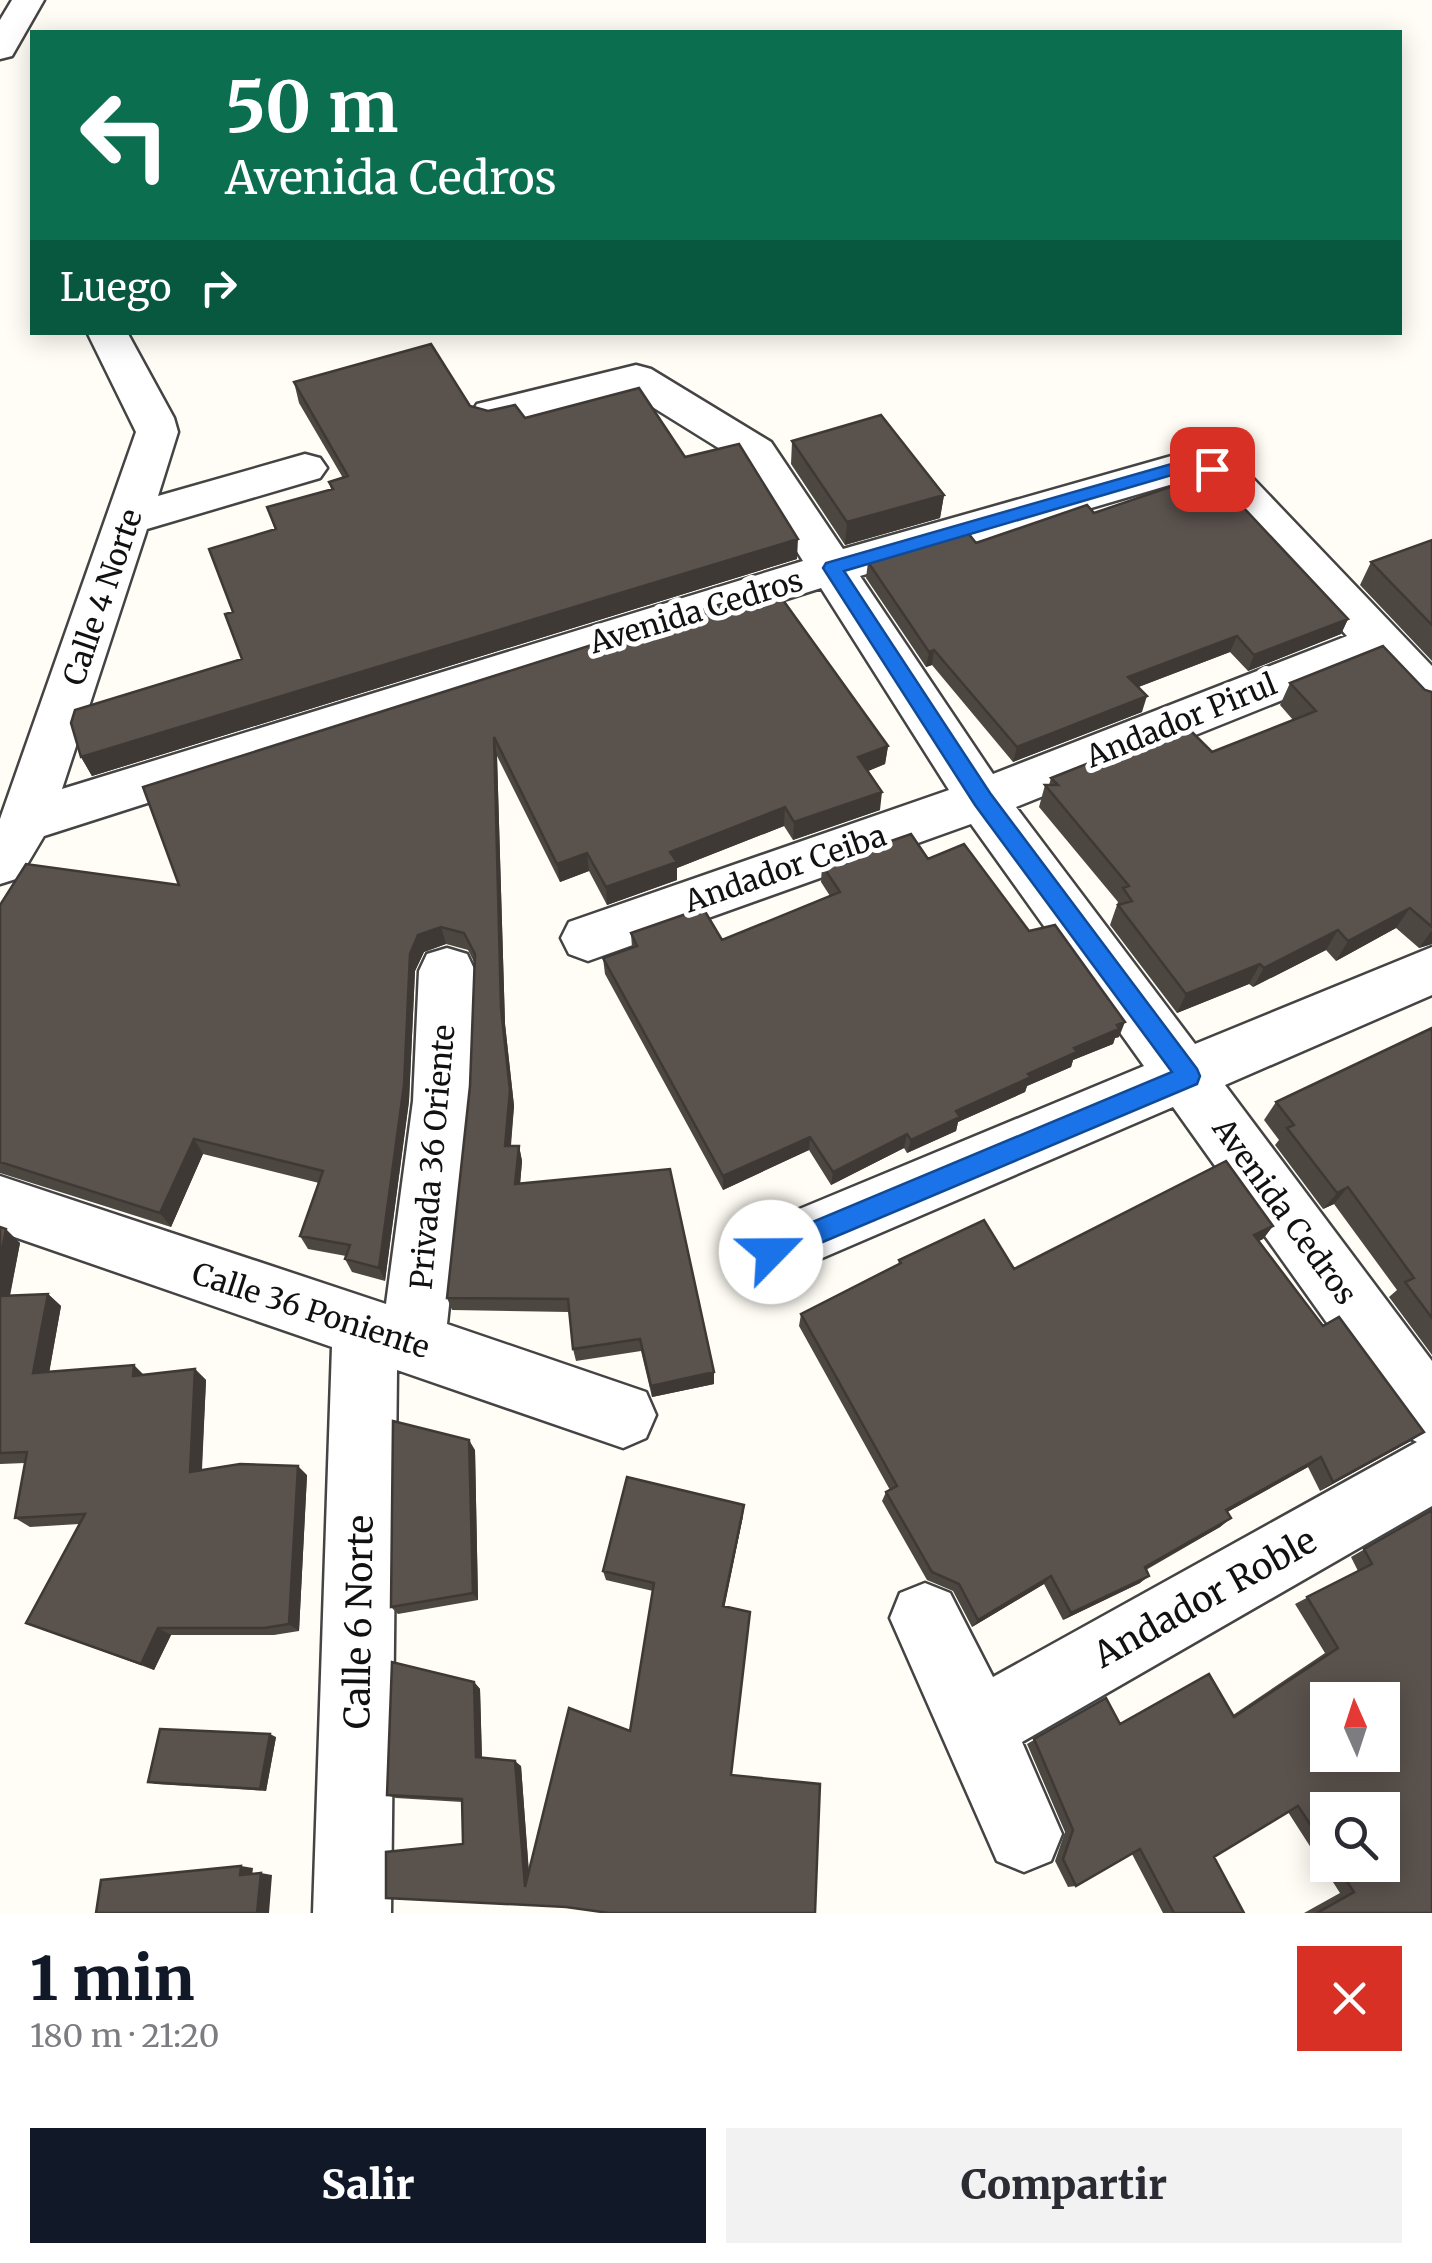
<!DOCTYPE html>
<html lang="es">
<meta charset="utf-8">
<style>
body{margin:0;font-family:Merriweather,serif;background:#f2f2f3;color:#2b2b33;height:100vh;display:flex;flex-direction:column;font-size:38px;white-space:nowrap}
*{box-sizing:border-box;margin:0}
p{font-size:32px;color:#7c7c81}
.icon{flex:none;width:55px;height:55px;fill:none;stroke:currentColor;stroke-width:2;stroke-linecap:round;stroke-linejoin:round}
.map{position:relative;height:1913px;overflow:hidden}
.side{display:flex;flex-direction:column;background:#fff;flex:1}
.side>*{flex:none}
.banner{position:absolute;left:30px;top:30px;width:1372px;height:305px;border-radius:0px;box-shadow:0 5px 25px #0003;background:#0b6e4f;color:#fff;overflow:hidden}
.needle{width:65px;rotate:357deg}
.tools{position:absolute;left:1310px;top:1682px;display:grid;gap:20px}
.tools a{display:grid;place-items:center;width:90px;height:90px;border-radius:0px;background:#fff;box-shadow:0 5px 25px #0003;font-size:50px}
.pin{position:absolute;display:grid;place-items:center;width:85px;height:85px;color:#fff;margin:-42px;border-radius:20px;box-shadow:0 5px 15px #0006}
.me{position:absolute;width:110px;margin:-55px;rotate:67deg;stroke-linejoin:round;filter:drop-shadow(0 0 8px #0008)}
.turn{display:flex;align-items:center;gap:35px;height:210px;padding:0 30px;font-size:45px}
.turn .icon{width:130px;height:130px;stroke-width:2.5}
.turn b{display:block;font-size:70px;line-height:85px}
.then{display:flex;align-items:center;height:95px;padding:0 30px;background:#0003;gap:20px;font-size:38px}
.round{display:grid;place-items:center;flex:none;width:105px;height:105px;border-radius:0px;background:#f2f2f3}
.summary{display:flex;align-items:center;justify-content:space-between;height:170px;padding:0 30px}
h1{font-size:60px;font-weight:800;line-height:75px;color:#111827}
.primary-button{display:flex;gap:20px;margin-top:auto;padding:20px 30px}
.primary-button a{flex:1;height:115px;border-radius:0px;background:#111827;color:#fff;font-size:40px;font-weight:800;line-height:115px;text-align:center}
.primary-button a+a{background:#f2f2f3;color:#2b2b33}
.map>svg:first-child{display:block}
</style>
<div class="map">
<svg width="1432" height="1913" viewBox="0 0 1432 1913">
<rect width="100%" height="100%" fill="#fffdf5"/>
<g fill="none" stroke-linecap="round" stroke-linejoin="round">
<defs>
<path id="minor" d="M 87,332 L 127,332 L 174,418 L 178,432 L 158,496 L 305,454 L 320,458 L 327,468 L 320,478 L 147,529 L 62,789 L 803,561 L 741,462 L 630,393 L 492,428 L 477,424 L 471,414 L 477,404 L 636,365 L 651,369 L 771,442 L 843,549 L 1182,453 L 1211,455 L 1244,469 L 1432,666 L 1432,715 L 1415,710 L 1372,664 L 1016,807 L 1195,1044 L 1432,947 L 1432,995 L 1225,1085 L 1432,1361 L 1432,1506 L 1022,1742 L 1062,1834 L 1051,1861 L 1024,1872 L 997,1861 L 890,1618 L 900,1593 L 925,1583 L 950,1593 L 993,1677 L 1417,1442 L 1409,1438 L 1173,1107 L 771,1280 L 749,1272 L 740,1251 L 749,1230 L 1144,1066 L 971,824 L 588,961 L 569,954 L 561,938 L 569,922 L 949,790 L 821,588 L 44,836 L 19,878 L 0,884 L 0,819 L 136,432 ZM 1183,481 L 1202,483 L 1214,489 L 1347,636 L 993,774 L 860,576 Z
M 447,948 L 467,954 L 475,971 L 471,1101 L 447,1324 L 646,1392 L 656,1415 L 646,1438 L 623,1448 L 397,1370 L 391,1913 L 313,1913 L 332,1347 L 0,1232 L 0,1176 L 386,1304 L 413,1101 L 419,971 L 427,954 Z"/>
<path id="tertiary" d="M 12,0 L 44,0 L 12,56 L 0,59 L 0,20 Z"/>
</defs>
<use href="#minor" stroke="#444" stroke-width="5"/>
<use href="#tertiary" stroke="#444" stroke-width="5"/>
<use href="#minor" fill="#fff" fill-rule="evenodd"/>
<use href="#tertiary" fill="#fff" fill-rule="evenodd"/>
</g>
<path fill="#4d4742" fill-rule="evenodd" d="M 294,382 L 470,406 L 488,411 L 685,457 L 797,559 L 92,776 L 81,757 L 242,659 L 233,612 L 275,530 L 267,507 L 331,489 L 329,482 L 343,478 L 299,403 Z
M 792,441 L 944,495 L 940,518 L 845,545 L 791,464 Z
M 1094,513 L 1348,619 L 1341,634 L 1248,671 L 1230,652 L 1138,687 L 1142,712 L 1013,762 L 932,665 L 926,667 L 866,578 L 868,562 L 976,543 Z
M 1432,540 L 1432,661 L 1360,585 L 1371,562 Z
M 778,586 L 778,592 L 888,746 L 885,764 L 868,771 L 880,810 L 793,840 L 784,826 L 677,868 L 677,880 L 607,905 L 589,871 L 560,882 L 497,756 L 505,1024 L 514,1106 L 511,1146 L 519,1146 L 522,1161 L 520,1183 L 714,1384 L 652,1397 L 641,1351 L 576,1361 L 573,1349 L 569,1312 L 452,1310 L 447,1298 L 470,1086 L 474,962 L 468,950 L 446,944 L 424,952 L 415,971 L 409,1101 L 385,1281 L 352,1272 L 345,1259 L 346,1256 L 308,1249 L 300,1236 L 319,1183 L 203,1154 L 171,1227 L 0,1173 L 0,905 L 179,885 Z
M 1290,683 L 1425,690 L 1432,692 L 1432,944 L 1419,948 L 1396,928 L 1336,961 L 1326,950 L 1253,987 L 1249,984 L 1177,1013 L 1110,925 L 1118,902 L 1039,807 L 1045,785 L 1049,785 L 1051,778 L 1212,752 L 1293,720 L 1280,705 Z
M 928,859 L 1029,931 L 1119,1037 L 1115,1038 L 1113,1044 L 1073,1060 L 1071,1067 L 1027,1086 L 1025,1092 L 958,1122 L 956,1131 L 907,1153 L 904,1148 L 831,1185 L 809,1150 L 723,1190 L 605,974 L 603,958 L 632,948 L 631,933 L 722,940 L 830,896 L 821,882 L 822,865 Z
M 1432,1028 L 1432,1355 L 1389,1297 L 1397,1290 L 1334,1204 L 1323,1209 L 1275,1145 L 1279,1140 L 1264,1120 L 1276,1102 Z
M 1273,1226 L 1263,1239 L 1258,1241 L 1323,1326 L 1424,1432 L 1409,1442 L 1320,1491 L 1308,1467 L 1227,1512 L 1231,1518 L 1220,1527 L 1146,1570 L 1140,1583 L 1063,1620 L 1044,1584 L 972,1627 L 953,1591 L 927,1580 L 882,1501 L 886,1492 L 890,1490 L 799,1326 L 801,1314 L 898,1265 L 899,1260 L 1014,1269 Z
M 0,1227 L 20,1243 L 10,1296 L 48,1294 L 61,1306 L 49,1372 L 144,1375 L 195,1369 L 206,1380 L 202,1470 L 307,1475 L 299,1631 L 274,1635 L 171,1635 L 154,1670 L 26,1623 L 79,1524 L 30,1527 L 15,1518 L 25,1463 L 0,1464 Z
M 475,1450 L 478,1600 L 398,1614 L 391,1607 Z
M 1432,1510 L 1432,1913 L 1304,1913 L 1340,1893 L 1288,1812 L 1214,1857 L 1244,1913 L 1163,1913 L 1132,1854 L 1076,1886 L 1068,1887 L 1055,1861 L 1065,1832 L 1027,1744 L 1106,1698 L 1120,1724 L 1233,1715 L 1325,1653 L 1295,1604 L 1358,1571 L 1351,1557 ZM 1328,1810 L 1382,1865 L 1328,1865 Z
M 743,1516 L 724,1606 L 608,1913 L 463,1844 L 462,1802 L 396,1798 L 387,1795 L 474,1682 L 480,1689 L 482,1758 L 521,1766 L 529,1872 L 630,1731 L 653,1591 L 606,1580 L 603,1571 Z
M 276,1737 L 266,1791 L 156,1784 L 148,1782 Z"/>
<path fill="#3f3936" d="M 944,495 L 940,518 L 845,545 L 847,522 Z
M 798,539 L 797,559 L 92,776 L 81,757 Z
M 1348,619 L 1341,634 L 1248,671 L 1254,655 Z
M 1237,636 L 1230,652 L 1123,693 L 1128,677 Z
M 934,650 L 932,665 L 926,667 L 929,652 Z
M 1147,696 L 1142,712 L 1013,762 L 1017,747 Z
M 494,737 L 497,756 L 505,1024 L 514,1106 L 509,1161 L 505,1146 Z
M 888,746 L 885,764 L 856,776 L 858,757 Z
M 882,792 L 880,810 L 793,840 L 794,822 Z
M 785,807 L 784,826 L 677,868 L 677,880 L 607,905 L 606,887 L 670,852 Z
M 587,853 L 589,871 L 560,882 L 557,864 Z
M 1410,908 L 1396,928 L 1336,961 L 1348,941 Z
M 441,927 L 446,944 L 424,952 L 415,971 L 409,1101 L 385,1281 L 379,1268 L 410,954 L 418,935 Z
M 1338,930 L 1326,950 L 1253,987 L 1264,968 Z
M 1432,930 L 1432,944 L 1419,948 Z
M 1260,964 L 1249,984 L 1177,1013 L 1186,994 Z
M 1125,1022 L 1119,1037 L 1115,1038 L 1113,1044 L 1073,1060 L 1071,1067 L 1027,1086 L 1025,1092 L 958,1122 L 956,1131 L 907,1153 L 911,1140 L 956,1111 Z
M 907,1134 L 904,1148 L 831,1185 L 833,1172 Z
M 810,1137 L 809,1150 L 723,1190 L 723,1176 Z
M 194,1139 L 203,1154 L 171,1227 L 160,1213 Z
M 519,1146 L 522,1161 L 519,1198 L 515,1184 Z
M 1348,1187 L 1334,1204 L 1323,1209 L 1337,1193 Z
M 1273,1226 L 1263,1239 L 1244,1249 L 1254,1235 Z
M 6,1229 L 20,1243 L 7,1309 L 0,1303 L 0,1260 Z
M 48,1294 L 61,1306 L 47,1385 L 33,1373 Z
M 134,1365 L 146,1377 L 133,1376 Z
M 195,1369 L 206,1380 L 201,1482 L 190,1472 Z
M 714,1372 L 714,1384 L 652,1397 L 651,1386 Z
M 1424,1432 L 1409,1442 L 1320,1491 L 1333,1482 Z
M 469,1440 L 475,1450 L 478,1600 L 473,1593 Z
M 1321,1457 L 1308,1467 L 1215,1519 L 1226,1510 Z
M 298,1466 L 307,1475 L 299,1631 L 289,1624 Z
M 744,1505 L 743,1516 L 723,1614 L 723,1606 Z
M 1231,1518 L 1220,1527 L 1135,1575 L 1145,1567 Z
M 1051,1576 L 1044,1584 L 972,1627 L 978,1620 Z
M 1149,1576 L 1140,1583 L 1063,1620 L 1071,1613 Z
M 158,1628 L 171,1635 L 154,1670 L 141,1664 Z
M 474,1682 L 480,1689 L 482,1761 L 476,1757 Z
M 270,1734 L 276,1737 L 266,1791 L 260,1789 Z
M 515,1761 L 521,1766 L 530,1889 L 525,1887 Z
M 241,1866 L 253,1868 L 252,1876 L 240,1875 Z
M 261,1873 L 272,1875 L 269,1913 L 257,1913 Z"/>
<path fill="#5a524d" stroke="#3f3936" stroke-width="2.5" fill-rule="evenodd" d="M 431,344 L 470,406 L 488,411 L 515,405 L 525,418 L 639,388 L 685,457 L 739,444 L 798,539 L 81,757 L 71,723 L 75,710 L 242,659 L 225,614 L 233,612 L 209,549 L 276,529 L 267,507 L 333,489 L 329,482 L 348,476 L 294,382 Z
M 881,415 L 944,495 L 847,522 L 792,441 Z
M 1211,473 L 1348,619 L 1254,655 L 1237,636 L 1128,677 L 1147,696 L 1017,747 L 934,650 L 929,652 L 868,562 L 968,533 L 976,543 L 1087,505 L 1094,513 Z
M 1432,540 L 1432,625 L 1371,562 Z
M 778,586 L 775,589 L 888,746 L 858,757 L 882,792 L 794,822 L 785,807 L 670,852 L 677,862 L 606,887 L 587,853 L 557,864 L 494,737 L 501,1008 L 510,1090 L 505,1146 L 519,1146 L 515,1184 L 670,1169 L 714,1372 L 651,1386 L 640,1339 L 573,1349 L 568,1299 L 447,1298 L 470,1086 L 475,954 L 464,933 L 441,927 L 418,935 L 410,954 L 404,1085 L 379,1268 L 345,1259 L 350,1245 L 300,1236 L 323,1171 L 194,1139 L 160,1213 L 0,1162 L 0,905 L 26,864 L 179,885 L 143,787 Z
M 1383,646 L 1425,690 L 1432,692 L 1432,927 L 1410,908 L 1348,941 L 1338,930 L 1264,968 L 1260,964 L 1186,994 L 1118,905 L 1132,901 L 1123,888 L 1129,886 L 1045,785 L 1058,785 L 1051,778 L 1185,725 L 1212,752 L 1316,711 L 1290,683 Z
M 911,834 L 928,859 L 964,844 L 1029,931 L 1055,925 L 1125,1022 L 1117,1025 L 1119,1029 L 1074,1048 L 1077,1052 L 1028,1074 L 1031,1077 L 956,1111 L 960,1117 L 911,1140 L 907,1134 L 833,1172 L 810,1137 L 723,1176 L 603,958 L 637,946 L 631,933 L 703,908 L 722,940 L 840,892 L 822,865 Z
M 1432,1028 L 1432,1318 L 1405,1282 L 1414,1278 L 1348,1187 L 1337,1193 L 1287,1128 L 1294,1125 L 1276,1102 Z
M 1226,1161 L 1273,1226 L 1254,1235 L 1323,1326 L 1339,1317 L 1424,1432 L 1333,1482 L 1321,1457 L 1226,1510 L 1231,1518 L 1145,1567 L 1149,1576 L 1071,1613 L 1051,1576 L 978,1620 L 959,1584 L 932,1572 L 886,1492 L 897,1486 L 801,1314 L 901,1263 L 899,1260 L 984,1220 L 1014,1269 Z
M 0,1227 L 6,1229 L 0,1260 Z
M 48,1294 L 33,1373 L 134,1365 L 133,1376 L 195,1369 L 190,1472 L 240,1464 L 298,1466 L 289,1624 L 264,1628 L 158,1628 L 141,1664 L 26,1623 L 85,1514 L 15,1518 L 27,1452 L 0,1453 L 0,1296 Z
M 393,1421 L 469,1440 L 473,1593 L 391,1607 Z
M 627,1477 L 744,1505 L 723,1606 L 750,1612 L 731,1775 L 820,1784 L 815,1913 L 609,1913 L 566,1907 L 386,1898 L 386,1852 L 463,1844 L 462,1799 L 387,1795 L 392,1662 L 474,1682 L 476,1757 L 515,1761 L 525,1887 L 569,1708 L 630,1731 L 654,1583 L 603,1571 Z
M 1432,1510 L 1432,1913 L 1317,1913 L 1354,1892 L 1336,1865 L 1382,1865 L 1382,1810 L 1328,1810 L 1328,1851 L 1298,1806 L 1214,1857 L 1244,1913 L 1174,1913 L 1140,1849 L 1076,1886 L 1063,1859 L 1073,1830 L 1034,1739 L 1106,1698 L 1120,1724 L 1209,1674 L 1234,1717 L 1338,1648 L 1307,1597 L 1372,1564 L 1364,1549 ZM 1328,1700 L 1382,1700 L 1382,1755 L 1328,1755 Z
M 160,1729 L 270,1734 L 260,1789 L 148,1782 Z
M 241,1866 L 240,1875 L 261,1873 L 257,1913 L 96,1913 L 101,1880 Z"/>
<path fill="#1a73e8" stroke="#114b97" stroke-width="2.5" d="M 1182,461 L 1212,463 L 1220,469 L 1212,475 L 1182,472 L 844,571 L 990,793 L 1197,1069 L 1200,1076 L 1197,1084 L 780,1260 L 771,1264 L 762,1260 L 758,1252 L 762,1243 L 1172,1072 L 975,805 L 823,568 L 826,563 Z"/>
<g text-anchor="middle" dominant-baseline="central" stroke-width="10" stroke-linejoin="round" paint-order="stroke">
<g font-size="30" fill="#111" stroke="#fff">
<text transform="translate(102 597) rotate(-71)">Calle 4 Norte</text>
<text transform="translate(696 611) rotate(-17)">Avenida Cedros</text>
<text transform="translate(1181 720) rotate(-22)">Andador Pirul</text>
<text transform="translate(785 868) rotate(-19)">Andador Ceiba</text>
<text transform="translate(432 1157) rotate(-85)">Privada 36 Oriente</text>
<text transform="translate(1285 1211) rotate(54)">Avenida Cedros</text>
<text transform="translate(311 1310) rotate(18)">Calle 36 Poniente</text>
</g>
<g font-size="35" fill="#111" stroke="#fff">
<text transform="translate(1205 1598) rotate(-29)">Andador Roble</text>
<text transform="translate(359 1622) rotate(-89)">Calle 6 Norte</text>
</g>
</g>
</svg>
<div class="tools">
<a><svg class="needle" viewBox="-14 -14 28 28"><path d="M0-13l5 13h-10z" fill="#e53935"/><path d="M0 13l5-13h-10z" fill="#7c7c81"/></svg></a>
<a><svg class="icon" aria-label="search" viewBox="0 0 24 24"><circle cx="10" cy="10" r="6"/><path d="M15 15l6 6"/></svg></a>
</div>
<div class="pin" style="left:1212px;top:469px;background:#d93025"><svg class="icon" aria-label="arrive" viewBox="0 0 24 24"><path d="M6 21V4h12l-3 4 3 4H6"/></svg></div>
<svg class="me" style="left:771px;top:1252px" viewBox="-20 -20 40 40"><circle r="19" fill="#fff"/><path d="M0-13L10 11 0 6-10 11z" fill="#1a73e8"/></svg>
<div class="banner">
<div class="turn"><svg class="icon" aria-label="left" viewBox="0 0 24 24"><path d="M17 20v-9H6M10 6l-5 5 5 5"/></svg><div><b>50 m</b>Avenida Cedros</div></div>
<div class="then">Luego<svg class="icon" aria-label="right" viewBox="0 0 24 24"><path d="M7 20v-9h11M14 6l5 5-5 5"/></svg></div>
</div>
</div>
<section class="side">
<div class="summary"><div><h1>1 min</h1><p>180 m · 21:20</p></div><a class="round" style="background:#d93025;color:#fff"><svg class="icon" aria-label="close" viewBox="0 0 24 24"><path d="M6 6l12 12M18 6L6 18"/></svg></a></div>
<div class="primary-button"><a>Salir</a><a>Compartir</a></div>
</section>
